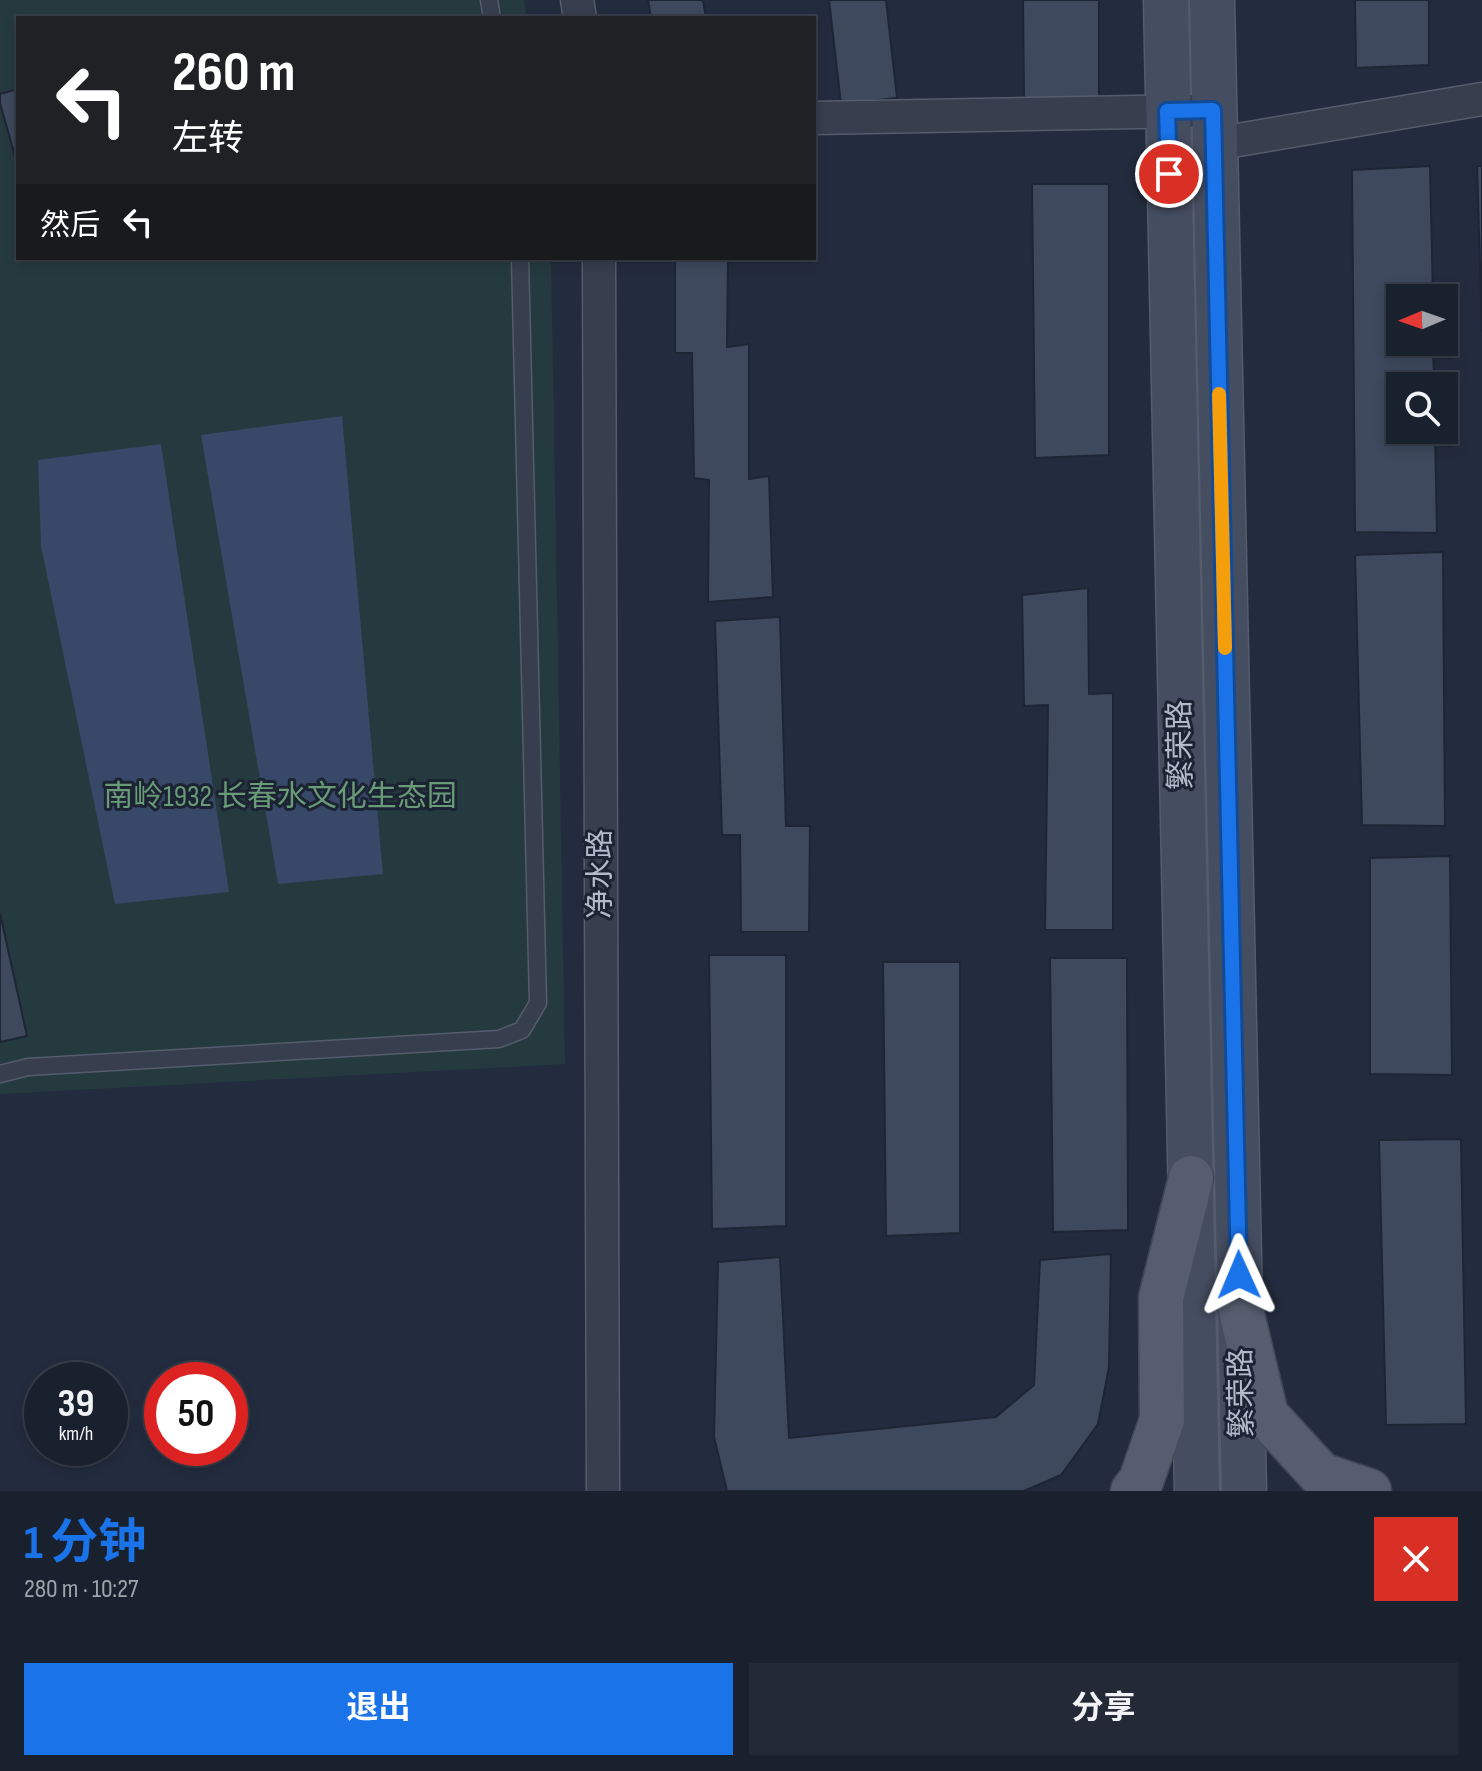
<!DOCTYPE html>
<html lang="zh">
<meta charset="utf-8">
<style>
body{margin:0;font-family:"Sofia Sans Condensed","Noto Sans SC",sans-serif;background:#232936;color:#f1f3f6;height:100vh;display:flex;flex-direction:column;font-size:30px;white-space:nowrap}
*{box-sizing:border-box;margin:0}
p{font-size:26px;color:#9fa3aa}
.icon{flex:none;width:44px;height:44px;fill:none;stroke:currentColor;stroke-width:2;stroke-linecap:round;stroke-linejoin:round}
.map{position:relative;height:1491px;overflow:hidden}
.sheet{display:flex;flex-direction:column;background:#1a212e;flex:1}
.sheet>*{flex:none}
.top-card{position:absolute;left:16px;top:16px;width:800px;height:244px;border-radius:0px;box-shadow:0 4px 12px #0003,0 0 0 2px #383e4a;background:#202124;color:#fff;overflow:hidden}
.needle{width:52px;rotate:268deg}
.buttons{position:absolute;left:1386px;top:284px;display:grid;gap:16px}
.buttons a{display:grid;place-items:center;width:72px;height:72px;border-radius:0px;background:#1a212e;box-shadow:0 4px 12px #0003,0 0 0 2px #383e4a;font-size:40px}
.speed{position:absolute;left:24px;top:1362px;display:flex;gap:16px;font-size:40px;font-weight:700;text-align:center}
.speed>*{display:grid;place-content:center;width:104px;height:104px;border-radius:50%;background:#1a212e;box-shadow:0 4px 12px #0003,0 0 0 2px #383e4a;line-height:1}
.speed small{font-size:20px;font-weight:400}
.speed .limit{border:12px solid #d22;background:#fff;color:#111}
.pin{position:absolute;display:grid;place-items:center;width:68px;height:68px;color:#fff;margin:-34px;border:4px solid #fff;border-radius:50%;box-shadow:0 2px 8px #0007}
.me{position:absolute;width:88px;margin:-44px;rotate:359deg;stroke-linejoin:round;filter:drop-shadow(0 0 6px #0008)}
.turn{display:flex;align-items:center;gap:28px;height:168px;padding:0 24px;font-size:36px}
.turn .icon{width:104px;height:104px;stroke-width:2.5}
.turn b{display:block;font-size:56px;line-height:68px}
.then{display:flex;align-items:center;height:76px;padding:0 24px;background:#0003;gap:16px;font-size:30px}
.round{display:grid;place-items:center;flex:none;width:84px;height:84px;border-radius:0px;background:#232936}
.head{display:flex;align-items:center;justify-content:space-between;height:136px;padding:0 24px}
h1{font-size:48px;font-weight:700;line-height:60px;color:#1a73e8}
.cta{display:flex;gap:16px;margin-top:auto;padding:16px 24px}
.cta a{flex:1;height:92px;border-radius:0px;background:#1a73e8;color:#fff;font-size:32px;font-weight:700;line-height:92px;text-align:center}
.cta a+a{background:#232936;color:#f1f3f6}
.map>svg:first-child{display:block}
</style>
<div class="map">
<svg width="1482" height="1491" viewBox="0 0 1482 1491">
<rect width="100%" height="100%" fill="#232c3e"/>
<path fill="#253a3f" d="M 0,0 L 524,0 L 527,18 L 18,18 L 18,258 L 551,258 L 565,1064 L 0,1094 Z"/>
<path fill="#374868" d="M 342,416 L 383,874 L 278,884 L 201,435 Z
M 161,444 L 229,892 L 115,904 L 41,546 L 38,460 Z"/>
<path fill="#3e495e" stroke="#1e2535" stroke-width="2" d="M 648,0 L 703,0 L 706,18 L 651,18 Z
M 829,0 L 886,0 L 897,98 L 841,104 Z
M 1023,0 L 1099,0 L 1099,98 L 1024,100 Z
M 1355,0 L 1429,0 L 1429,65 L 1356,68 Z
M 18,89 L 18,167 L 0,103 L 0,94 Z
M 1430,166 L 1433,298 L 1400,298 L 1400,342 L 1433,342 L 1434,386 L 1400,386 L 1400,430 L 1435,430 L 1437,533 L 1355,532 L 1352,170 Z
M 1477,166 L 1482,166 L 1482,332 Z
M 1032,184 L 1109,184 L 1109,455 L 1035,458 Z
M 675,258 L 728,258 L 727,347 L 749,344 L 749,479 L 769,476 L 773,597 L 708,602 L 709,480 L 694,478 L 692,353 L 675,353 Z
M 1443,552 L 1445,826 L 1362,825 L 1355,555 Z
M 1088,588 L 1089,694 L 1113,693 L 1113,930 L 1045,930 L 1048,705 L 1024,706 L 1022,595 Z
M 780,617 L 786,826 L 810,826 L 809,932 L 741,932 L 740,835 L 722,835 L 715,621 Z
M 1450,856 L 1452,1075 L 1370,1074 L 1370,858 Z
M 0,913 L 27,1036 L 0,1042 Z
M 709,955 L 786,955 L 786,1226 L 712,1229 Z
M 1050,958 L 1127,958 L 1128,1230 L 1053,1232 Z
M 883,962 L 960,962 L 960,1233 L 886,1236 Z
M 1461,1139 L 1466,1424 L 1386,1425 L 1379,1140 Z
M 1111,1254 L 1109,1367 L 1098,1424 L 1061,1475 L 1024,1491 L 727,1491 L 714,1437 L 718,1262 L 780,1257 L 789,1438 L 996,1417 L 1034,1385 L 1040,1260 Z"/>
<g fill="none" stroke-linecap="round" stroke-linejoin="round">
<defs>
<path id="service" d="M 489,0 L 492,18
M 0,1074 L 28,1067 L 499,1039 L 522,1030 L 538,1003 L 520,258"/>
<path id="minor" d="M 577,0 L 580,18
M 814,118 L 1190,111
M 1214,144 L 1482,99
M 599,258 L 603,1491"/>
<path id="secondary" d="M 1166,0 L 1197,1491
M 1212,0 L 1244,1491"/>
<path id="primary" d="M 1240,1306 L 1266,1415 L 1321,1475 L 1369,1491
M 1133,1491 L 1141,1481 L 1162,1420 L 1161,1298 L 1191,1178"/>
</defs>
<use href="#service" stroke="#555c6c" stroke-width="19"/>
<use href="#minor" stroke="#555c6c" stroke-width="35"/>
<use href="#secondary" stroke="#555c6c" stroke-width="47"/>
<use href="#primary" stroke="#404757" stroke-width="47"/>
<use href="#service" stroke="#373e4e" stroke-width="16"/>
<use href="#minor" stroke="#373e4e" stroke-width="32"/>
<use href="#secondary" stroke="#454d61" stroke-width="44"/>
<use href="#primary" stroke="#555d6e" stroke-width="44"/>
</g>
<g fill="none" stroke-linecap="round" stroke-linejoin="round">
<defs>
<path id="route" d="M 1169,174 L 1167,111 L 1213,110 L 1239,1275"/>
</defs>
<use href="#route" stroke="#114b97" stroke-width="20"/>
<use href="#route" stroke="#1a73e8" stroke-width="14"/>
<path stroke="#f59e0b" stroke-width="14" d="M 1219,394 L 1225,648"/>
</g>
<g text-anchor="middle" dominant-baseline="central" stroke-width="6" stroke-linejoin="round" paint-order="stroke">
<g font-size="30" fill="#b2b9c9" stroke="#1c2333">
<text transform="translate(1181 745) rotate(-91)">繁荣路</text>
<text transform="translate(601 874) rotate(-90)">净水路</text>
<text transform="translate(1242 1393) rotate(-91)">繁荣路</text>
</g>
<g font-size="30" fill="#699b78" stroke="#1c2333">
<text x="280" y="797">南岭1932 长春水文化生态园</text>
</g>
</g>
</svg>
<div class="buttons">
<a><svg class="needle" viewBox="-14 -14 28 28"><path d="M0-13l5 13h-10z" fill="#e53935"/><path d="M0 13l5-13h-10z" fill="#9fa3aa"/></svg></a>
<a><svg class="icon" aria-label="search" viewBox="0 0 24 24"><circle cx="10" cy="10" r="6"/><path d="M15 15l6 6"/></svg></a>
</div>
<div class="speed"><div>39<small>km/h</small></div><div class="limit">50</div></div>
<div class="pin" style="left:1169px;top:174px;background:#d93025"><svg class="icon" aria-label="arrive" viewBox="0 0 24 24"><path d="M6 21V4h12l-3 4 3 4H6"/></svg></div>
<svg class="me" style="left:1239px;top:1275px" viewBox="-20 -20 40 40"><path d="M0-17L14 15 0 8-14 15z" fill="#1a73e8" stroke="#fff" stroke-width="4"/></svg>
<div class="top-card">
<div class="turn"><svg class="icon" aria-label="left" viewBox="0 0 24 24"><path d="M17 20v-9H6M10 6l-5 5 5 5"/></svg><div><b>260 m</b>左转</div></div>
<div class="then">然后<svg class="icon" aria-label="left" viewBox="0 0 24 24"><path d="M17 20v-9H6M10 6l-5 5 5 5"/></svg></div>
</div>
</div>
<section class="sheet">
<div class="head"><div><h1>1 分钟</h1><p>280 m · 10:27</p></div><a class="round" style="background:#d93025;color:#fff"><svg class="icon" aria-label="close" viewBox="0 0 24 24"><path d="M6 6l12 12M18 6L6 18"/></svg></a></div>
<div class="cta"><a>退出</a><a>分享</a></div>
</section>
